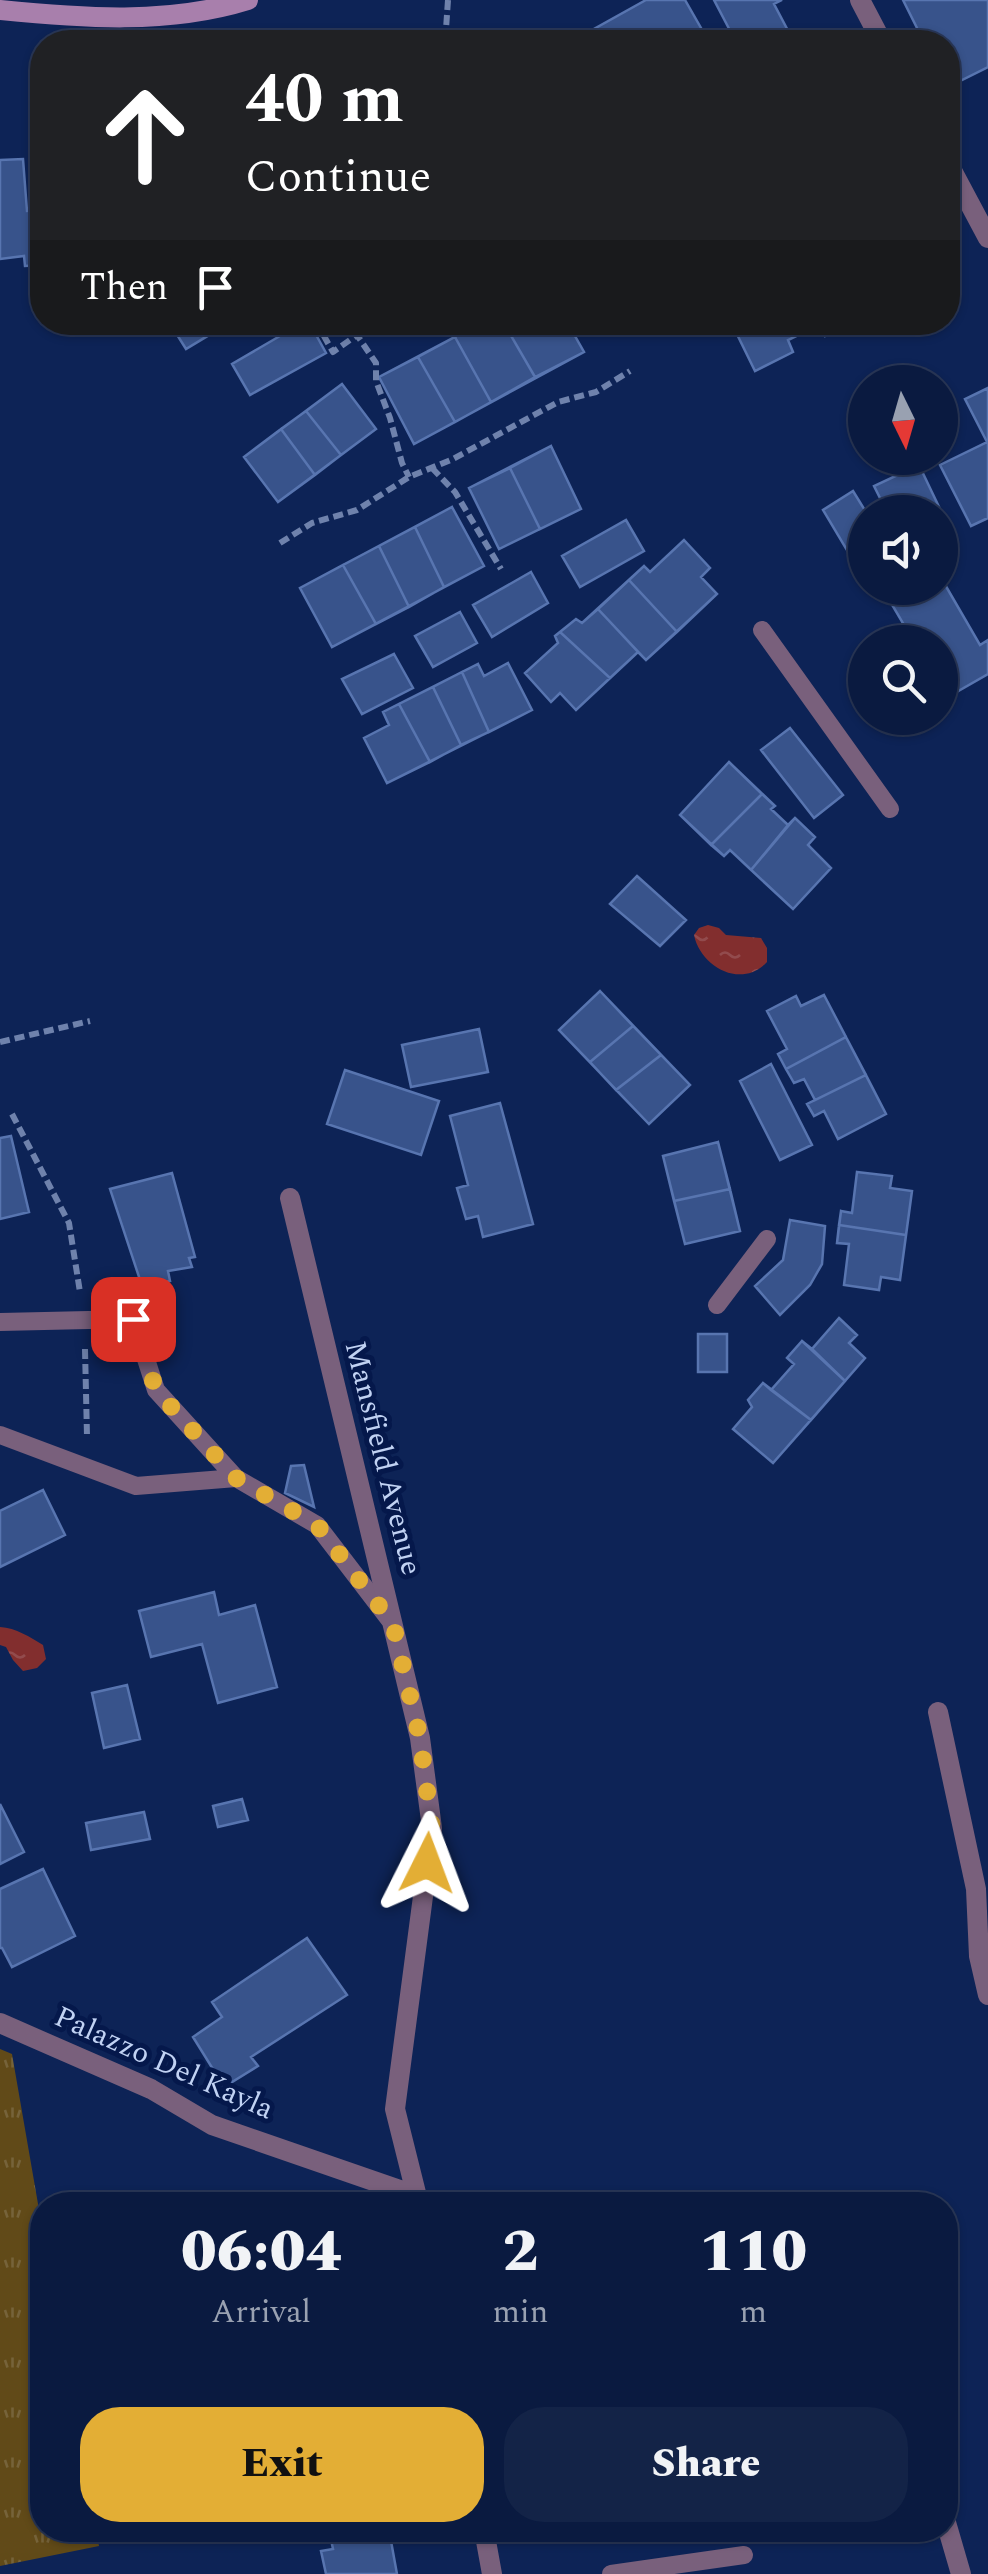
<!DOCTYPE html>
<style>
body{margin:0;font-family:Spectral,serif;background:#132347;color:#f1f3f6;height:100vh;display:flex;flex-direction:column;font-size:38px;white-space:nowrap}
*{box-sizing:border-box;margin:0}
p{font-size:32px;color:#99a1b1}
.icon{flex:none;width:55px;height:55px;fill:none;stroke:currentColor;stroke-width:2;stroke-linecap:round;stroke-linejoin:round}
.map{position:relative;flex:1;overflow:hidden}
.side{position:absolute;left:30px;top:2192px;width:928px;height:350px;display:flex;flex-direction:column;background:#0a1a40;border-radius:40px;box-shadow:0 2px 8px #0004,0 0 0 2px #2a3859}
.side>*{flex:none}
.guide{position:absolute;left:30px;top:30px;width:930px;height:305px;border-radius:40px;box-shadow:0 2px 8px #0004,0 0 0 2px #2a3859;background:#202124;color:#fff;overflow:hidden}
.needle{width:65px;rotate:175deg}
.tools{position:absolute;left:848px;top:365px;display:grid;gap:20px}
.tools a{display:grid;place-items:center;width:110px;height:110px;border-radius:50%;background:#0a1a40;box-shadow:0 2px 8px #0004,0 0 0 2px #2a3859;font-size:50px}
.pin{position:absolute;display:grid;place-items:center;width:85px;height:85px;color:#fff;margin:-42px;border-radius:20px;box-shadow:0 5px 15px #0006}
.me{position:absolute;width:110px;margin:-55px;rotate:3deg;stroke-linejoin:round;filter:drop-shadow(0 0 8px #0008)}
.turn{display:flex;align-items:center;gap:35px;height:210px;padding:0 50px;font-size:45px}
.turn .icon{width:130px;height:130px;stroke-width:2.5}
.turn b{display:block;font-size:70px;line-height:85px}
.then{display:flex;align-items:center;height:95px;padding:0 50px;background:#0003;gap:20px;font-size:38px}
.eta{display:flex;justify-content:space-evenly;align-items:center;height:170px;text-align:center}
.eta b{font-size:60px;font-weight:800;line-height:70px}
.button{display:flex;gap:20px;margin-top:auto;padding:20px 50px}
.button a{flex:1;height:115px;border-radius:40px;background:#e3ae35;color:#111;font-size:40px;font-weight:800;line-height:115px;text-align:center}
.button a+a{background:#132347;color:#f1f3f6}
.map>svg:first-child{display:block}
</style>
<div class="map">
<svg width="988" height="2574" viewBox="0 0 988 2574">
<defs>
<pattern id="grass-tufts" width="24" height="20" patternUnits="userSpaceOnUse" patternTransform="scale(2.5)"><rect width="24" height="20" fill="#614a18"/><path d="M3 7l-1-3M5 7V3M7 7l1-3M15 17l-1-3M17 17v-4M19 17l1-3" fill="none" stroke="#76633a"/></pattern>
<pattern id="water-ripples" width="26" height="14" patternUnits="userSpaceOnUse" patternTransform="scale(2.5)"><rect width="26" height="14" fill="#822e2e"/><path d="M2 4q2-2 4 0t4 0M15 11q2-2 4 0t4 0" fill="none" stroke="#924b4d"/></pattern>
</defs>
<rect width="100%" height="100%" fill="#0d2356"/>
<path fill="url(#grass-tufts)" d="M 0,2049 L 12,2054 L 42,2227 L 42,2530 L 96,2530 L 99,2546 L 0,2566 Z"/>
<path fill="url(#water-ripples)" d="M 708,925 L 719,928 L 726,935 L 761,938 L 767,948 L 767,962 C 742,989 701,968 694,935 L 699,928 Z
M 0,1627 C 16,1628 30,1637 43,1645 L 46,1659 L 37,1668 L 23,1671 L 13,1660 L 6,1647 L 0,1645 Z"/>
<path fill="#38538b" stroke="#5875b0" stroke-width="2.5" d="M 646,0 L 685,0 L 709,42 L 590,42 L 585,34 Z
M 714,0 L 782,0 L 774,4 L 794,42 L 736,42 Z
M 903,0 L 988,0 L 988,67 L 948,87 L 948,42 L 924,42 Z
M 23,159 L 27,211 L 42,210 L 42,265 L 25,266 L 24,256 L 0,259 L 0,160 Z
M 169,322 L 230,322 L 186,349 Z
M 169,322 L 218,322 L 221,328 L 186,349 Z
M 304,322 L 309,322 L 326,353 L 250,395 L 232,364 Z
M 483,322 L 567,322 L 584,352 L 414,444 L 379,377 Z
M 483,322 L 503,322 L 535,377 L 491,402 L 455,337 Z
M 503,322 L 567,322 L 584,352 L 535,377 Z
M 731,322 L 853,322 L 825,336 L 819,325 L 788,340 L 793,352 L 755,371 Z
M 455,337 L 491,402 L 455,422 L 418,357 Z
M 418,357 L 455,422 L 414,444 L 379,377 Z
M 342,384 L 376,429 L 278,502 L 244,457 Z
M 342,384 L 376,429 L 341,455 L 306,411 Z
M 988,388 L 988,518 L 971,526 L 940,465 L 987,442 L 965,399 Z
M 306,411 L 341,455 L 315,475 L 281,429 Z
M 281,429 L 315,475 L 278,502 L 244,457 Z
M 551,446 L 581,509 L 499,549 L 469,488 Z
M 551,446 L 581,509 L 540,529 L 510,468 Z
M 919,465 L 951,532 L 940,537 L 940,512 L 887,512 L 874,486 Z
M 510,468 L 540,529 L 499,549 L 469,488 Z
M 853,491 L 866,512 L 865,557 L 854,562 L 823,510 Z
M 452,507 L 484,566 L 332,647 L 300,588 Z
M 452,507 L 484,566 L 444,587 L 415,527 Z
M 626,520 L 644,551 L 580,587 L 562,556 Z
M 415,527 L 444,587 L 409,607 L 379,546 Z
M 684,540 L 710,568 L 701,577 L 717,594 L 646,660 L 638,652 L 576,710 L 560,693 L 551,702 L 525,673 L 558,643 L 555,636 L 576,619 L 582,623 L 644,566 L 650,572 Z
M 684,540 L 710,568 L 701,577 L 717,594 L 677,632 L 629,580 L 644,566 L 650,572 Z
M 379,546 L 409,607 L 376,624 L 343,565 Z
M 343,565 L 376,624 L 332,647 L 300,588 Z
M 531,572 L 548,603 L 492,637 L 473,605 Z
M 940,576 L 980,645 L 988,640 L 988,674 L 946,698 L 940,688 L 940,642 L 914,642 L 891,603 L 919,588 L 940,588 Z
M 629,580 L 677,632 L 646,660 L 598,609 Z
M 598,609 L 638,652 L 610,678 L 560,632 L 576,619 L 582,623 Z
M 460,612 L 477,643 L 433,667 L 415,636 Z
M 560,632 L 610,678 L 576,710 L 560,693 L 551,702 L 525,673 L 558,643 L 555,636 Z
M 394,654 L 413,688 L 362,714 L 342,679 Z
M 508,663 L 532,710 L 387,783 L 364,738 L 389,725 L 383,712 L 478,664 L 484,676 Z
M 508,663 L 532,710 L 489,732 L 462,672 L 478,664 L 484,676 Z
M 462,672 L 489,732 L 461,745 L 433,687 Z
M 433,687 L 461,745 L 430,762 L 399,704 Z
M 399,704 L 430,762 L 387,783 L 364,738 L 389,725 L 383,712 Z
M 790,728 L 843,795 L 814,818 L 761,750 Z
M 729,762 L 775,806 L 771,809 L 788,825 L 795,818 L 815,837 L 808,845 L 831,868 L 793,909 L 730,850 L 724,856 L 680,815 Z
M 729,762 L 762,794 L 711,845 L 680,815 Z
M 762,794 L 775,806 L 771,809 L 788,825 L 751,870 L 730,850 L 724,856 L 711,845 Z
M 795,818 L 815,837 L 808,845 L 831,868 L 793,909 L 751,870 Z
M 637,876 L 686,920 L 660,946 L 610,904 Z
M 600,991 L 690,1085 L 649,1124 L 559,1030 Z
M 600,991 L 633,1026 L 590,1062 L 559,1030 Z
M 824,995 L 886,1114 L 838,1139 L 824,1111 L 814,1116 L 807,1104 L 815,1100 L 804,1079 L 794,1083 L 786,1069 L 778,1054 L 787,1049 L 767,1011 L 796,996 L 801,1006 Z
M 824,995 L 846,1037 L 786,1069 L 778,1054 L 787,1049 L 767,1011 L 796,996 L 801,1006 Z
M 633,1026 L 661,1055 L 616,1090 L 590,1062 Z
M 479,1029 L 488,1072 L 411,1087 L 402,1045 Z
M 846,1037 L 866,1075 L 815,1100 L 804,1079 L 794,1083 L 786,1069 Z
M 661,1055 L 690,1085 L 649,1124 L 616,1090 Z
M 771,1064 L 812,1145 L 780,1160 L 740,1081 Z
M 345,1070 L 439,1101 L 421,1155 L 327,1124 Z
M 866,1075 L 886,1114 L 838,1139 L 824,1111 L 814,1116 L 807,1104 Z
M 500,1103 L 533,1224 L 483,1237 L 478,1216 L 466,1219 L 457,1188 L 468,1185 L 450,1116 Z
M 11,1136 L 29,1212 L 0,1219 L 0,1138 Z
M 718,1142 L 740,1231 L 685,1244 L 663,1156 Z
M 718,1142 L 730,1189 L 674,1201 L 663,1156 Z
M 857,1172 L 892,1176 L 890,1188 L 912,1191 L 900,1280 L 881,1277 L 879,1290 L 844,1285 L 849,1244 L 837,1243 L 841,1211 L 852,1213 Z
M 857,1172 L 892,1176 L 890,1188 L 912,1191 L 906,1235 L 839,1225 L 841,1211 L 852,1213 Z
M 172,1173 L 195,1257 L 189,1258 L 192,1267 L 168,1271 L 170,1281 L 142,1286 L 110,1189 Z
M 730,1189 L 740,1231 L 685,1244 L 674,1201 Z
M 790,1220 L 825,1226 L 822,1264 L 810,1285 L 780,1315 L 755,1286 L 783,1260 Z
M 839,1225 L 906,1235 L 900,1280 L 881,1277 L 879,1290 L 844,1285 L 849,1244 L 837,1243 Z
M 839,1318 L 857,1335 L 849,1343 L 865,1358 L 773,1463 L 733,1429 L 752,1407 L 748,1400 L 763,1383 L 771,1390 L 794,1364 L 787,1358 L 802,1341 L 812,1349 Z
M 839,1318 L 857,1335 L 849,1343 L 865,1358 L 845,1381 L 812,1349 Z
M 698,1334 L 727,1334 L 727,1372 L 698,1372 Z
M 802,1341 L 845,1381 L 811,1420 L 771,1390 L 794,1364 L 787,1358 Z
M 763,1383 L 811,1420 L 773,1463 L 733,1429 L 752,1407 L 748,1400 Z
M 304,1465 L 314,1507 L 285,1493 L 291,1466 Z
M 43,1490 L 65,1535 L 0,1567 L 0,1511 Z
M 214,1592 L 219,1615 L 255,1605 L 277,1687 L 218,1703 L 202,1644 L 151,1657 L 139,1611 Z
M 127,1685 L 140,1739 L 104,1748 L 92,1693 Z
M 242,1799 L 248,1820 L 218,1827 L 213,1806 Z
M 0,1804 L 24,1852 L 0,1864 Z
M 144,1812 L 150,1839 L 91,1850 L 86,1823 Z
M 43,1869 L 75,1936 L 12,1967 L 2,1948 L 0,1948 L 0,1889 Z
M 307,1938 L 347,1995 L 251,2057 L 258,2066 L 224,2087 L 193,2037 L 222,2017 L 212,2002 Z
M 329,2530 L 389,2530 L 397,2574 L 326,2574 L 321,2551 L 333,2549 Z"/>
<g fill="none" stroke-linecap="round" stroke-linejoin="round">
<path stroke="#6f82ac" stroke-width="6" stroke-dasharray="10 5" stroke-linecap="butt" d="M 448,0 L 446,29 L 449,42
M 316,322 L 333,352 L 357,335 L 376,363 L 376,381 L 390,418 L 402,463 L 409,477
M 432,468 L 455,492 L 501,569
M 280,543 L 312,523 L 357,510 L 409,477 L 453,459 L 558,402 L 596,392 L 630,371
M 0,1042 L 90,1021
M 12,1114 L 69,1223 L 80,1292
M 85,1349 L 87,1436"/>
<path stroke="#79607c" stroke-width="18" d="M 762,630 L 890,809
M 717,1305 L 767,1239
M 0,1322 L 133,1319 L 156,1390 L 236,1478 L 317,1525 L 389,1619
M 0,1435 L 136,1486 L 236,1478
M 611,2574 L 744,2555"/>
<path stroke="#79607c" stroke-width="20" d="M 860,0 L 882,42
M 948,163 L 988,238
M 290,1198 L 420,1738 L 432,1828 L 395,2109 L 419,2205
M 938,1712 L 976,1889 L 979,1956 L 988,1995
M 0,2023 L 151,2089 L 212,2125 L 417,2196
M 945,2519 L 961,2574
M 484,2530 L 492,2574"/>
<path stroke="#a87fac" stroke-width="20" d="M 0,10 C 81,18 168,25 248,0"/>
</g>
<g fill="none" stroke-linecap="round" stroke-linejoin="round">
<path stroke="#e3ae35" stroke-width="18" stroke-dasharray="0 32.4" d="M 133,1319 L 156,1390 L 236,1478 L 317,1525 L 393,1624 L 420,1738 L 432,1828 L 427,1863"/>
</g>
<g text-anchor="middle" dominant-baseline="central" stroke-width="10" stroke-linejoin="round" paint-order="stroke">
<g font-size="30" fill="#c1d2f3" stroke="#05184b">
<text transform="translate(383 1458) rotate(76)">Mansfield Avenue</text>
<text transform="translate(164 2063) rotate(24)">Palazzo Del Kayla</text>
</g>
</g>
</svg>
<div class="tools">
<a><svg class="needle" viewBox="-14 -14 28 28"><path d="M0-13l5 13h-10z" fill="#e53935"/><path d="M0 13l5-13h-10z" fill="#99a1b1"/></svg></a>
<a><svg class="icon" aria-label="sound" viewBox="0 0 24 24"><path d="M4 9h4l5-4v14l-5-4H4zM17 9q2 3 0 6"/></svg></a>
<a><svg class="icon" aria-label="search" viewBox="0 0 24 24"><circle cx="10" cy="10" r="6"/><path d="M15 15l6 6"/></svg></a>
</div>
<div class="pin" style="left:133px;top:1319px;background:#d93025"><svg class="icon" aria-label="arrive" viewBox="0 0 24 24"><path d="M6 21V4h12l-3 4 3 4H6"/></svg></div>
<svg class="me" style="left:427px;top:1863px" viewBox="-20 -20 40 40"><path d="M0-17L14 15 0 8-14 15z" fill="#e3ae35" stroke="#fff" stroke-width="4"/></svg>
<div class="guide">
<div class="turn"><svg class="icon" aria-label="ahead" viewBox="0 0 24 24"><path d="M12 20V5M6 11l6-6 6 6"/></svg><div><b>40 m</b>Continue</div></div>
<div class="then">Then<svg class="icon" aria-label="arrive" viewBox="0 0 24 24"><path d="M6 21V4h12l-3 4 3 4H6"/></svg></div>
</div>
<section class="side">
<div class="eta">
<div><b>06:04</b><p>Arrival</p></div>
<div><b>2</b><p>min</p></div>
<div><b>110</b><p>m</p></div>
</div>
<div class="button"><a>Exit</a><a>Share</a></div>
</section>
</div>
